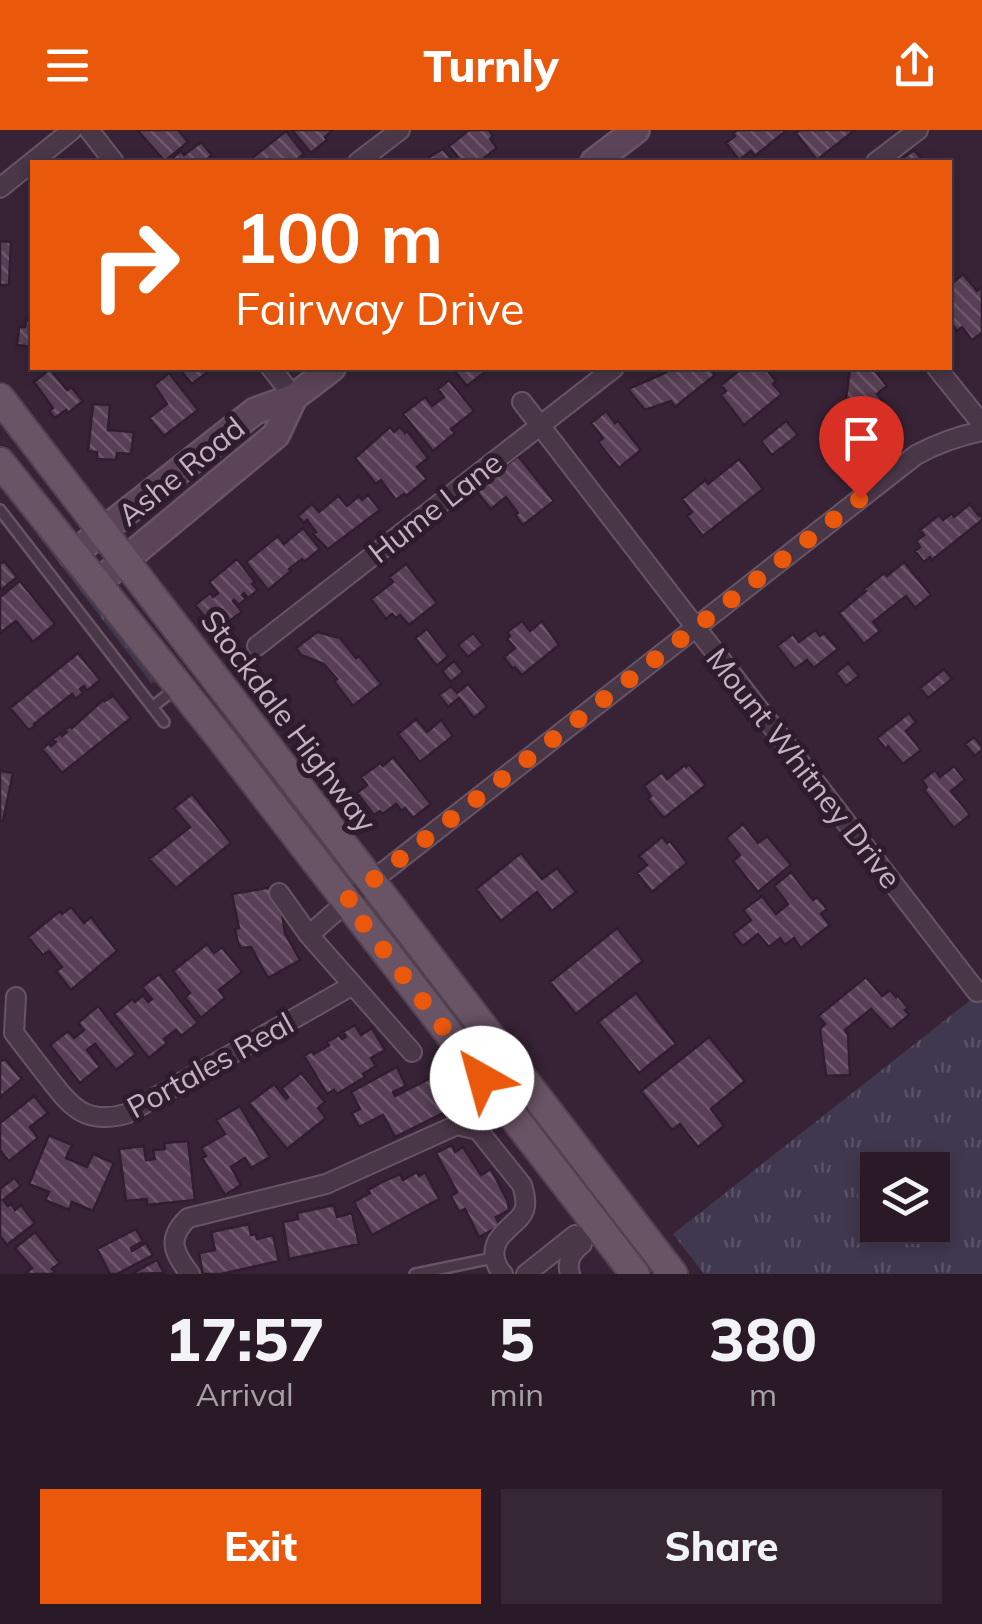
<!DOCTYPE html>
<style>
body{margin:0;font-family:Mulish,sans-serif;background:#362734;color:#f1f3f6;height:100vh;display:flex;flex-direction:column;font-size:38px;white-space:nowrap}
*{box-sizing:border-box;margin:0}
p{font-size:32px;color:#a5a1a8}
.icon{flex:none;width:55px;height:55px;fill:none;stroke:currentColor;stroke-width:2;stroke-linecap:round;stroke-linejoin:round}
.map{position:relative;height:1144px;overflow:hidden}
.side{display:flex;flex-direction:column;background:#2a1a28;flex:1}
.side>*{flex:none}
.guide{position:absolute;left:30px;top:30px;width:922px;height:210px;border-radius:0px;box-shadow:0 5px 15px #0003,0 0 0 2px #463845;background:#ea580c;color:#fff;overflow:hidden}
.fabs{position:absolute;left:860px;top:1022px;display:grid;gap:20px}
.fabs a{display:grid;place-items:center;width:90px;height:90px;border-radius:0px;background:#2a1a28;box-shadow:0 5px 15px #0003,0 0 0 2px #463845;font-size:50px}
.pin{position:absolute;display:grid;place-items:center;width:85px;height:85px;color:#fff;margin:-102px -42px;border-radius:50% 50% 50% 0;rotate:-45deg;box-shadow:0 0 10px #0007}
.pin .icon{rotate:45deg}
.me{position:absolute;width:110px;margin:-55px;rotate:322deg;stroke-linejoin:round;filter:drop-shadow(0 0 8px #0008)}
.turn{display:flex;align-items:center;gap:35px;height:210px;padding:0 40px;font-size:45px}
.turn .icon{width:130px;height:130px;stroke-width:2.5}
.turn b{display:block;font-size:70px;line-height:85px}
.eta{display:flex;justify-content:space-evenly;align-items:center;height:170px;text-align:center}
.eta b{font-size:60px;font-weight:800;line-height:70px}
.button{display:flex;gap:20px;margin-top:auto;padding:20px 40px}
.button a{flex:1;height:115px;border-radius:0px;background:#ea580c;color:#fff;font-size:40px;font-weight:800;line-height:115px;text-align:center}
.button a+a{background:#362734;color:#f1f3f6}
header{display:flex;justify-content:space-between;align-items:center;height:130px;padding:0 40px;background:#ea580c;color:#fff;font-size:45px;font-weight:800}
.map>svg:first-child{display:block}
</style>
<header><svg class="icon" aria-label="menu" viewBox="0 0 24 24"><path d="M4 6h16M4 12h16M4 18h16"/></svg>Turnly<svg class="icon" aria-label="share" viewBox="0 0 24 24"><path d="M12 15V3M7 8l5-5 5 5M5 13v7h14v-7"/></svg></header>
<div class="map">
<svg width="982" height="1144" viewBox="0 0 982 1144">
<defs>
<pattern id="grass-tufts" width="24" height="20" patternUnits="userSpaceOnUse" patternTransform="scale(2.5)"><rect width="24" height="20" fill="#3f384f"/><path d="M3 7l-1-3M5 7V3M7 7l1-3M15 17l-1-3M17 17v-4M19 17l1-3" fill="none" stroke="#595267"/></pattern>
<pattern id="building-back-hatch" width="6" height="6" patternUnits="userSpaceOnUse" patternTransform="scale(2.5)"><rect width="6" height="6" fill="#583f55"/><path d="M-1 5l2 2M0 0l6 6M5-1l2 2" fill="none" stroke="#6e586c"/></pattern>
</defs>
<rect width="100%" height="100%" fill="#382336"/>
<path fill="url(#grass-tufts)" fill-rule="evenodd" d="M 0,353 L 156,549 L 157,552 L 151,553 L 0,356 Z
M 982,861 L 982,1144 L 704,1144 L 673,1104 ZM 878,1040 L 932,1040 L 932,1095 L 878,1095 Z"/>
<path fill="url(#building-back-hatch)" stroke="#301d2d" stroke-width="2.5" d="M 137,0 L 178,0 L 188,12 L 165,31 Z
M 292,0 L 333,0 L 325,7 L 327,10 L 311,23 Z
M 469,0 L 489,0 L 493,6 L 490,9 L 497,18 L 479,32 L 474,29 L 469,32 L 462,32 L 449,16 Z
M 738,0 L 787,0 L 755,26 L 751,21 L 739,30 L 726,13 L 735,6 L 733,3 Z
M 800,0 L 855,0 L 817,30 L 796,3 Z
M 286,1 L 304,24 L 294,32 L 247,32 Z
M 201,12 L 212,25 L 206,30 L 208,32 L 167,32 L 181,21 L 184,25 Z
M 443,19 L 454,32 L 423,32 L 434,24 Z
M 914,20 L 924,32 L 898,32 Z
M 0,111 L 11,112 L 9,155 L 0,155 Z
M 963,144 L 977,161 L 982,157 L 982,203 L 972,210 L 962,197 L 957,201 L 950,191 L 950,155 Z
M 29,181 L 32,182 L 32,217 L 17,215 L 19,197 L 25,197 Z
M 179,238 L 213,238 L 192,254 Z
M 452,238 L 490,238 L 467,256 Z
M 672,238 L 709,238 L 715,245 L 675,277 L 671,271 L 645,280 L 628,259 L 665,243 Z
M 742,238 L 765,238 L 776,251 L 773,254 L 782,264 L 744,295 L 721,265 L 726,261 L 721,255 Z
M 850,238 L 873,238 L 887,256 L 877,264 L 890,280 L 854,309 L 843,295 L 853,286 L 845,276 Z
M 50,239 L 67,260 L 71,257 L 83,271 L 68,283 L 66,280 L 55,288 L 49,281 L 53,278 L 34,252 Z
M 169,243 L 198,280 L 164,306 L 149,288 L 167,274 L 154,255 Z
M 449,250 L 474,281 L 451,299 L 455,303 L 433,321 L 403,284 L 425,267 L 432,276 L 444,267 L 438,259 Z
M 93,274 L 110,275 L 108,300 L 134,302 L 131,324 L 117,323 L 116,330 L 97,329 L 97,322 L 88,321 Z
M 606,281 L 615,293 L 618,291 L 641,320 L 619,338 L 598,312 L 603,308 L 591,293 Z
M 786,291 L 798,305 L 772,325 L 761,311 Z
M 390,297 L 394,302 L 400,297 L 405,303 L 407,301 L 428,328 L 417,337 L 427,349 L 406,366 L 404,364 L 396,370 L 381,350 L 376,354 L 355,328 Z
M 518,326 L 554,371 L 523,395 L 515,385 L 518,383 L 506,367 L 491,379 L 475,360 Z
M 739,329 L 763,359 L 703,406 L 687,386 L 692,382 L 682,369 L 705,350 L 708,354 Z
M 368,365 L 380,380 L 328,419 L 313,404 L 316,402 L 307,390 L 304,393 L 298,386 L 312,374 L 319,382 L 338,366 L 347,376 L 359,366 L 362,370 Z
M 970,374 L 979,386 L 982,384 L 982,390 L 932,430 L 930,427 L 924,432 L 915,421 L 920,417 L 916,411 L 924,405 L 920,400 L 939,385 L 943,390 L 952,383 L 954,387 Z
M 303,398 L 320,419 L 304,432 L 302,429 L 289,439 L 291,441 L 268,460 L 246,432 L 278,406 L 284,414 Z
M 237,429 L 255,452 L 252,454 L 258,460 L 248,468 L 244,463 L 242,465 L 246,469 L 239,475 L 234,470 L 233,471 L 242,482 L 216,500 L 195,475 L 210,463 L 213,467 L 218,463 L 209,452 Z
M 4,431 L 17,447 L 0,461 L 0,434 Z
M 904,432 L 931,465 L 915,478 L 906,466 L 873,492 L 880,501 L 864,514 L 839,483 L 866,461 L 864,459 L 884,443 L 887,446 Z
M 406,434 L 437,473 L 409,495 L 400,485 L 396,488 L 392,484 L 386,489 L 371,469 L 393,452 L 389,447 Z
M 20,451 L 55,494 L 33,512 L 16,491 L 0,503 L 0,467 Z
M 522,491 L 530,501 L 542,491 L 559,515 L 522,545 L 515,537 L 513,539 L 504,527 L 515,518 L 507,509 L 510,506 L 507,502 Z
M 427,499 L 448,526 L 437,536 L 415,508 Z
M 815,500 L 820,506 L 824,503 L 838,519 L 814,538 L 807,530 L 795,539 L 777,516 L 793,504 L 799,512 Z
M 317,502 L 340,508 L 356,528 L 359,526 L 381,554 L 353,576 L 334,551 L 337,549 L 324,534 L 301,525 L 296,518 Z
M 473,503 L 483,515 L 468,527 L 458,515 Z
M 78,523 L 100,550 L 87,561 L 84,556 L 80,559 L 83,563 L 76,569 L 72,564 L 34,594 L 35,596 L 29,600 L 10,578 Z
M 454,531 L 463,542 L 451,552 L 442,541 Z
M 848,533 L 859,546 L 846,556 L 836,543 Z
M 944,539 L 952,549 L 928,568 L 920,558 Z
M 468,554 L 487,577 L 474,588 L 459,568 L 448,577 L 439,565 L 451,556 L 457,563 Z
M 111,563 L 131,588 L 62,643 L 42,619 L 49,613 L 51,616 L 56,612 L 53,609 L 61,603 L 62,606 L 67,602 L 65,600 L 70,596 L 72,598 L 104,569 L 105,571 L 111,567 L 109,565 Z
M 909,583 L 916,592 L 906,601 L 921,620 L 903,634 L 888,616 L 886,619 L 877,608 Z
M 416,589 L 427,602 L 441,590 L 453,606 L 420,632 L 398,604 Z
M 974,607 L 982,617 L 982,620 L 975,626 L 965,614 Z
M 393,627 L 431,674 L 413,688 L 405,678 L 402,681 L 396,674 L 383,684 L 380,681 L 374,685 L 357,663 L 367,655 L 361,647 L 380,633 L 383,636 Z
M 689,634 L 706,655 L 664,688 L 648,669 L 651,666 L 644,656 L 662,642 L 667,649 L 685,635 L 686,637 Z
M 954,636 L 965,650 L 951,661 L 970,685 L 954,698 L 924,660 L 927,657 L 922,650 L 935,640 L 940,647 Z
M 0,641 L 13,643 L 3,691 L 0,691 Z
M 192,664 L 231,713 L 176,758 L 149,729 L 190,697 L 174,678 Z
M 743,694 L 758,713 L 767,706 L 791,735 L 758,762 L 733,731 L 740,725 L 726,708 Z
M 662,707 L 667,713 L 670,711 L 687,733 L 652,762 L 637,743 L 647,735 L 639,726 Z
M 521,723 L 542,749 L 557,738 L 576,762 L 552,781 L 537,762 L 501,791 L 476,759 Z
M 791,742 L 813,770 L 817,767 L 827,779 L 821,784 L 830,795 L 801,818 L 794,808 L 785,815 L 780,808 L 769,817 L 758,804 L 743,816 L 733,804 L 751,790 L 743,780 L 762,766 L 776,784 L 788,774 L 774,756 Z
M 272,757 L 280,770 L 285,803 L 300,830 L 268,848 L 251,817 L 241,818 L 238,813 L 235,799 L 239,798 L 232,764 Z
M 71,777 L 84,793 L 91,787 L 117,821 L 71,860 L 56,841 L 62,837 L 49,821 L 43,825 L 28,807 L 60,781 L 62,784 Z
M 617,798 L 643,831 L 576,884 L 550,852 Z
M 207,814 L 214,823 L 222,817 L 242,842 L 219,860 L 225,868 L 201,888 L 185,867 L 190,863 L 173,841 Z
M 159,844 L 198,893 L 181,906 L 176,900 L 164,909 L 167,913 L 149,928 L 114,884 L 132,869 L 135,872 L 143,865 L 148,872 L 152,869 L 142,857 Z
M 866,847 L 882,866 L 890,860 L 896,867 L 897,865 L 908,878 L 905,880 L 909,885 L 891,900 L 871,879 L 845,900 L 848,905 L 850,945 L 826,946 L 820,899 L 825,894 L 818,886 Z
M 636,863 L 676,914 L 639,943 L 598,892 Z
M 98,876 L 136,924 L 116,940 L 95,914 L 87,920 L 100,937 L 80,953 L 50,915 L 68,901 L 74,908 L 84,900 L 78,893 Z
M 355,895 L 361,905 L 372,898 L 385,920 L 371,928 L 376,936 L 363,944 L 365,947 L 337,964 L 334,960 L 327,964 L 304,926 L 312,921 L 314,924 L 329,915 L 327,912 L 339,905 L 342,909 L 346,907 L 343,902 Z
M 709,907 L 745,951 L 711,979 L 724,996 L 698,1017 L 680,994 L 672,1000 L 641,961 Z
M 5,929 L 22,949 L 0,967 L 0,932 Z
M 397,937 L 406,956 L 393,962 L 395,966 L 435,946 L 451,979 L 395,1007 L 383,985 L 359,997 L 352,983 L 360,979 L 351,962 Z
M 301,943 L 325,972 L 318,978 L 326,988 L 287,1019 L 249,973 L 274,954 L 286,969 L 288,967 L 282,958 Z
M 34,966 L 48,983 L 30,997 L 38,1008 L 9,1031 L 0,1020 L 0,993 Z
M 240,976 L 270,1027 L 251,1038 L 245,1028 L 231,1037 L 241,1055 L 225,1065 L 202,1028 L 206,1026 L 201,1018 L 225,1004 L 216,990 Z
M 49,1005 L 72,1015 L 66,1028 L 87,1037 L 93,1024 L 114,1033 L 93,1081 L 72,1072 L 69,1080 L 45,1070 L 49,1062 L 29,1054 Z
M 188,1011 L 195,1070 L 147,1075 L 147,1069 L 126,1071 L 119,1019 L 144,1016 L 146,1030 L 155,1029 L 153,1020 L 165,1019 L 164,1013 Z
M 452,1015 L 455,1022 L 463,1017 L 481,1045 L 491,1039 L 508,1072 L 509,1080 L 496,1087 L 500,1096 L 479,1107 L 465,1079 L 459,1082 L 451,1066 L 457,1062 L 436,1023 Z
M 417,1042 L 419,1046 L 425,1042 L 439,1069 L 372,1105 L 354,1072 L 370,1063 L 368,1060 L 384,1051 L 400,1044 L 403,1050 Z
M 14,1048 L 21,1056 L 3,1070 L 8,1076 L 11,1074 L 15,1080 L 21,1075 L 35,1093 L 7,1115 L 0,1106 L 0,1059 Z
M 334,1075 L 337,1087 L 352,1083 L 359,1114 L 289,1129 L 283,1092 L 298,1089 L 297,1083 Z
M 249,1094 L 251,1105 L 256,1104 L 257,1109 L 273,1105 L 279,1131 L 221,1144 L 203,1144 L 199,1123 L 215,1120 L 211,1102 Z
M 136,1099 L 143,1111 L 131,1118 L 132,1121 L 146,1113 L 153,1125 L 117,1144 L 110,1144 L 97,1119 Z
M 35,1102 L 60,1133 L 52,1139 L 55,1142 L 52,1144 L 24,1144 L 32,1138 L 15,1118 Z
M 157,1130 L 164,1143 L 131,1144 Z"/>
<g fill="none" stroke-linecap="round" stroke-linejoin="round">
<defs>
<path id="lane" d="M 0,380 L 164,592
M 152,577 L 178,557
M 415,1144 L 493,1128"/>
<path id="street" d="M 89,0 L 114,32
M 358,32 L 400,0
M 876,32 L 918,0
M 0,58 L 72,0
M 271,238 L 294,267
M 937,238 L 982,294
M 522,272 L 977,862
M 257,516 L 614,238
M 279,763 L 309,805 L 412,922
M 309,805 L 359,761 L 916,325 C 938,313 958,306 982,301
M 16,867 L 14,903 C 25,917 36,932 48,947 C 71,977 85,995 126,984 L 353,855
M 190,1144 C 174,1123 166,1109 188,1088 L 326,1054 L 457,995 L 478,1000 L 522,1055 C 532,1087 518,1086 501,1106 C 491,1118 493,1133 503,1144
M 526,1144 L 575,1105 L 579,1110 L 598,1096
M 570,1144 C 566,1130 572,1122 582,1114 L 579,1110"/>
<path id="secondary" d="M 594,32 L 636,0
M 72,425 L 255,281 L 294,267 L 332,238
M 96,454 L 276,305 L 294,267"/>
<path id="primary" d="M 0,268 L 673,1144
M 0,332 L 219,606 L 635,1144"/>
</defs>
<use href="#lane" stroke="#675464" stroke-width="14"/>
<use href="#street" stroke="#675464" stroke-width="22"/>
<use href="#secondary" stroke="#675464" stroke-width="30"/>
<use href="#primary" stroke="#523f4f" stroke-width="32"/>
<use href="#lane" stroke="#493647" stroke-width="9"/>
<use href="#street" stroke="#493647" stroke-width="18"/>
<use href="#secondary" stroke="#5c4458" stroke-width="25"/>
<use href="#primary" stroke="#695466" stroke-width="28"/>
</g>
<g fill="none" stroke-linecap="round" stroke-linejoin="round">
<path stroke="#ea580c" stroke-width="18" stroke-dasharray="0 32.4" d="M 482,948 L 346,771 L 861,368"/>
</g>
<g text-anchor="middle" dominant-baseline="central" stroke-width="10" stroke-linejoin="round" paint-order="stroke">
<g font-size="30" fill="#c5b1c2" stroke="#2e1b2b">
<text transform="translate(181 341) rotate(-39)">Ashe Road</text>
<text transform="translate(435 377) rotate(-38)">Hume Lane</text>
<text transform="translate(289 591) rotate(53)">Stockdale Highway</text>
<text transform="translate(804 638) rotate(52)">Mount Whitney Drive</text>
<text transform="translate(210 935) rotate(-29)">Portales Real</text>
</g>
</g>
</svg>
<div class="fabs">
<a><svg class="icon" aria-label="layers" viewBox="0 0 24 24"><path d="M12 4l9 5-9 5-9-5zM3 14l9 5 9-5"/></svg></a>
</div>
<div class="pin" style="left:861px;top:368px;background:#d93025"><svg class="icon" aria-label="arrive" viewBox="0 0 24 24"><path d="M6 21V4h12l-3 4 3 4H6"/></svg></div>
<svg class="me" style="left:482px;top:948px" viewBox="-20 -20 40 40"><circle r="19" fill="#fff"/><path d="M0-13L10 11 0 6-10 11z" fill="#ea580c"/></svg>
<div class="guide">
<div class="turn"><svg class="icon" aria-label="right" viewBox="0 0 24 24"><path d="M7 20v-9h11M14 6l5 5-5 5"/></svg><div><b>100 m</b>Fairway Drive</div></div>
</div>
</div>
<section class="side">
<div class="eta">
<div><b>17:57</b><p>Arrival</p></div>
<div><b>5</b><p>min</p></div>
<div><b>380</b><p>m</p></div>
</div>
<div class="button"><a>Exit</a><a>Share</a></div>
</section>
